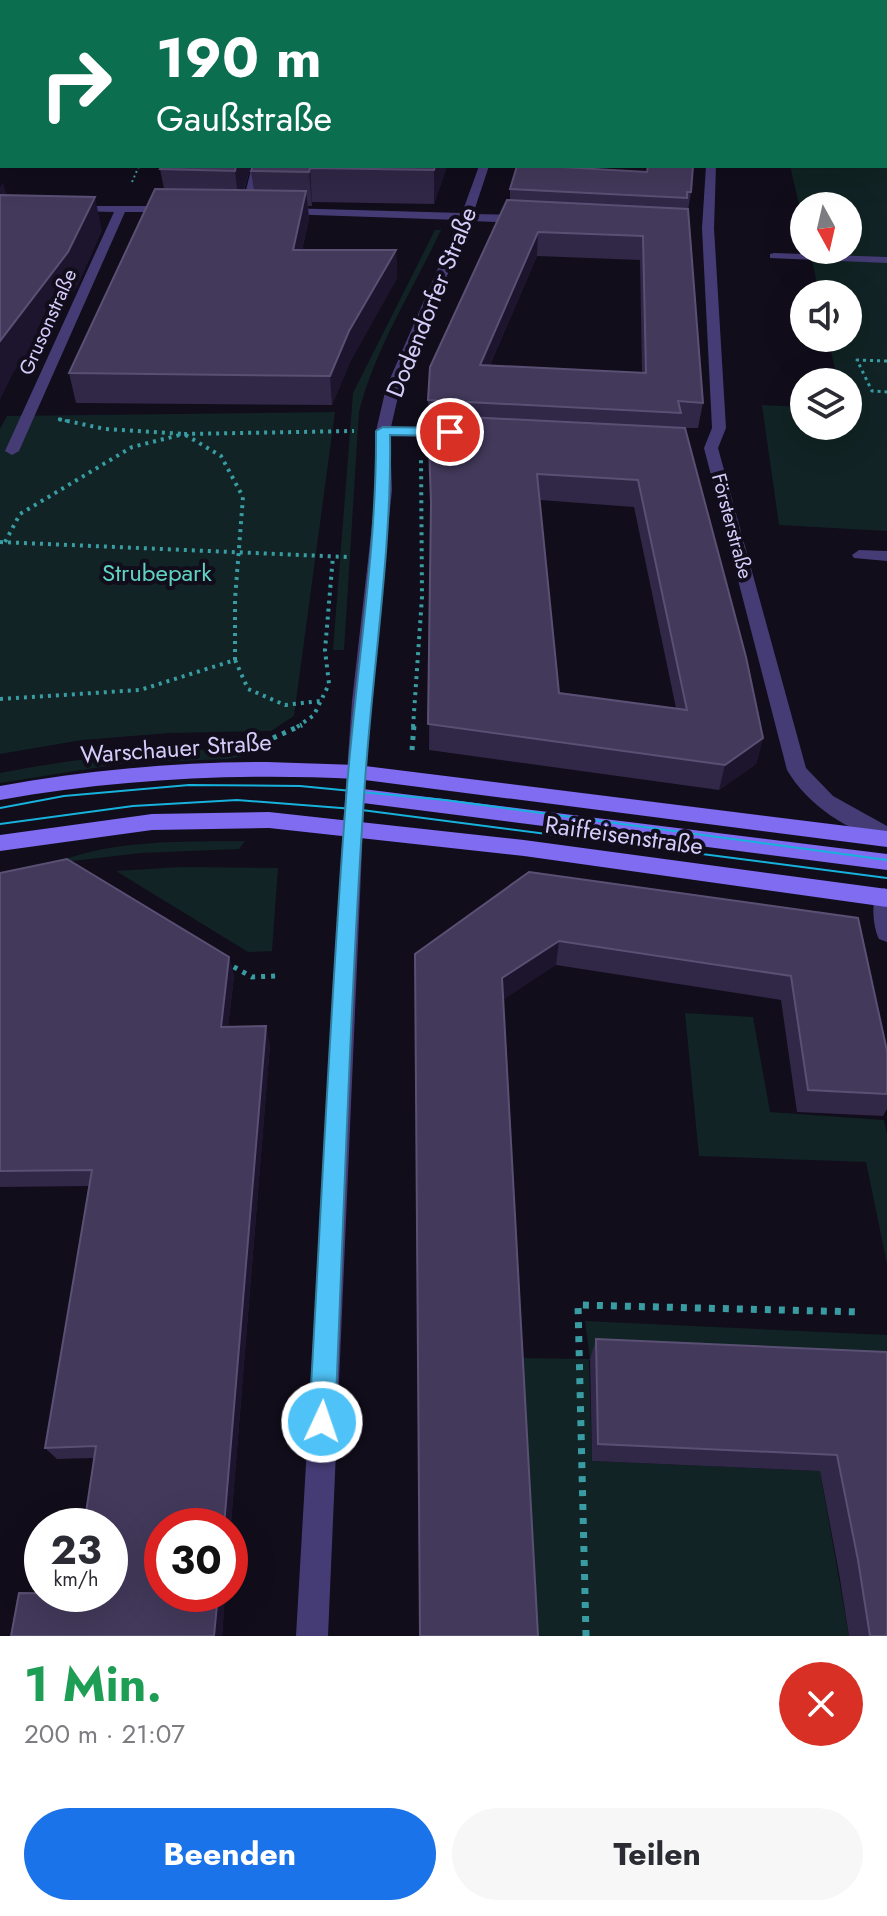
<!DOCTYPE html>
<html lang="de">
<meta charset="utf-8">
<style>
body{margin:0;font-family:Jost,sans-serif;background:#f7f7f7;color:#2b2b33;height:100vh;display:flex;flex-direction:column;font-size:30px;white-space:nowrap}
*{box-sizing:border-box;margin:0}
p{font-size:26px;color:#7c7c81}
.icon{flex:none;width:44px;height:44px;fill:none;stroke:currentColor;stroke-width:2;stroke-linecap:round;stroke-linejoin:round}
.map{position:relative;height:1636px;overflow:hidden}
.sheet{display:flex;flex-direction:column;background:#fff;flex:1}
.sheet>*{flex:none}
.hud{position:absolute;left:0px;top:0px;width:888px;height:168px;box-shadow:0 8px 32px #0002;background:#0b6e4f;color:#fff;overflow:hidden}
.needle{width:52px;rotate:172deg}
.fabs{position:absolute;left:790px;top:192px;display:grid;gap:16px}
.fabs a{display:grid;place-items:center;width:72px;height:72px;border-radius:50%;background:#fff;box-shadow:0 8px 32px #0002;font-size:40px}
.speed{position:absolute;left:24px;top:1508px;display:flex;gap:16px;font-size:40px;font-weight:700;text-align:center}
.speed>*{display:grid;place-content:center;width:104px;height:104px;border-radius:50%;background:#fff;box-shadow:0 8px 32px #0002;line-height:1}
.speed small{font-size:20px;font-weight:400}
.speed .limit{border:12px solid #d22;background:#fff;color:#111}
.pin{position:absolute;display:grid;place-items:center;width:68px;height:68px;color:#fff;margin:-34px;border:4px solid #fff;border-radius:50%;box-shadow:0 2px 8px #0007}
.me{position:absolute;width:88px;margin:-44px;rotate:3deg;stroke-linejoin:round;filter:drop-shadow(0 0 6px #0008)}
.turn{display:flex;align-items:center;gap:28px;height:168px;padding:0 24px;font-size:36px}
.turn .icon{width:104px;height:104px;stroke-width:2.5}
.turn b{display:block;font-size:56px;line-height:68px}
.round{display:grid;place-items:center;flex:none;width:84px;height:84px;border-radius:42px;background:#f7f7f7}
.summary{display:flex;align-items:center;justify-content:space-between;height:136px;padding:0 24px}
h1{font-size:48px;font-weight:700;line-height:60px;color:#1e9e55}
.cta{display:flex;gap:16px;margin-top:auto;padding:16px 24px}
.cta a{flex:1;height:92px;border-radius:48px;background:#1a73e8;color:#fff;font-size:32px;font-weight:700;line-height:92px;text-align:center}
.cta a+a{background:#f7f7f7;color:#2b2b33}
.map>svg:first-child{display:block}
</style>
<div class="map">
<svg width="887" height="1636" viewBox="0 0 887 1636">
<rect width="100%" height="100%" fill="#110d1b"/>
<path fill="#112324" d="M 683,0 L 887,0 L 887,531 L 779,525 L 762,405 L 804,407 L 804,426 L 848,426 L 848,382 L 838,382 L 828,338 L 848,338 L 848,294 L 819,294 L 810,250 L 848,250 L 848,206 L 804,206 L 804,226 L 790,166 L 886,166 L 886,2 Z
M 435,230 L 441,230 C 413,290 375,348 359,412 L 344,650 L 333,650 L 353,393 Z
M 335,412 L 294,716 L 271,731 L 170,733 L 82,740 L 0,754 L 0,429 L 7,416 Z
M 228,749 L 257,754 L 227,759 L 126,763 L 0,783 L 0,773 C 75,758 151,751 228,749 Z
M 245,841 L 239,849 L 141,853 L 55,863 C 114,839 181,842 245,841 Z
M 180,867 L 278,868 L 272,951 L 248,952 L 116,871 Z
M 685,1013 L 753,1017 L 770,1112 L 884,1120 L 887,1134 L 887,1264 L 866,1162 L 699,1156 Z
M 585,1321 L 887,1335 L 887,1372 L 589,1360 L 592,1461 L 820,1471 L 849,1636 L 536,1636 L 521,1358 L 590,1359 Z"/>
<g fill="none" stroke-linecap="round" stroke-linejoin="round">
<path stroke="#389ca2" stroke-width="2" stroke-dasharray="2 3" stroke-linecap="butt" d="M 886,107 L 887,110
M 132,182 L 139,166"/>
<path stroke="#389ca2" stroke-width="3" stroke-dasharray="3 4" stroke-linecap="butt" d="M 887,361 L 857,360 L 872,391 L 887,392
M 58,419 L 67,421"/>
<path stroke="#389ca2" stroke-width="4" stroke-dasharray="3 5" stroke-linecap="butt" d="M 0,542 L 347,557
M 5,542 L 20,514 L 132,447 L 184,434 L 354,431
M 235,660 L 248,689 L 285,705 L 320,701
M 0,699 L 140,690 L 235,660 L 235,599 L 243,497 L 221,456 L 184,434 L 105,429 L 58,419
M 297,727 L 314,715 L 329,684 L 325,650 L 333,556
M 413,727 L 422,597 L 421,456"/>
<path stroke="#389ca2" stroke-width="5" stroke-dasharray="4 6" stroke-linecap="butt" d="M 273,738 L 302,725
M 412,750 L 414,725
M 225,962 L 252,977 L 276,976"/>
<path stroke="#389ca2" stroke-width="7" stroke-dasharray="6 8" stroke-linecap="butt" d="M 586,1636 L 578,1305 L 861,1312"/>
<path fill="#453c76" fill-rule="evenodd" d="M 252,166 L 262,166 L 251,210 L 246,213 L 241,210 Z
M 774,253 L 887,257 L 887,263 L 770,258 L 770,254 Z
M 859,550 L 887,551 L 887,561 L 854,558 L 852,555 Z"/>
<path fill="#453c76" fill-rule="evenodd" d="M 479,166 L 489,166 L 473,214 L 524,215 L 530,219 L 524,223 L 470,221 L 400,388 L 391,427 L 455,429 L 462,433 L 455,437 L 390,436 L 392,490 L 370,701 L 363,827 L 328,1636 L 296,1636 L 343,827 L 352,701 L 376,490 L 376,431 L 386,388 L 459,220 L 284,214 L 278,211 L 284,208 L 462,213 Z
M 706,166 L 716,166 L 714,228 L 726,428 L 718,448 L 806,768 L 833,796 L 887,826 L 887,843 C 848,830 808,806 787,770 L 704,448 L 712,428 L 702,228 Z
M 68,206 L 172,206 L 178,209 L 172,212 L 125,212 L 19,451 L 12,455 L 5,451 L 114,212 L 72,211 L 68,210 Z
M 884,888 L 887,889 L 887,942 L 879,939 C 873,927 871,903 877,891 Z"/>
<path fill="#7f6cf1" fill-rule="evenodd" d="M 267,762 L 357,765 L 887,831 L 887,847 L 357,779 C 236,773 119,779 0,800 L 0,786 C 89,770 177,762 267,762 Z
M 355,788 L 887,854 L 887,870 L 355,802 L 348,800 L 345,795 L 348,790 Z
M 269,812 L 524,840 L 887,889 L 887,907 L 524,856 L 269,828 L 152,830 L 0,851 L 0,835 L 152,814 Z"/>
<path stroke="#16b2dc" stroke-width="2" d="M 0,808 L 64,796 L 189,785 L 300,786 L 445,800 L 887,860
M 0,824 L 133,806 L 237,800 L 354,809 L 887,878"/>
</g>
<path fill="#312747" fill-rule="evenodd" d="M 72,0 L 229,0 L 228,2 L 71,2 Z
M 266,0 L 508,0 L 507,2 L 265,2 Z
M 251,166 L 244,191 L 254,191 L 251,171 L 253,166 L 447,166 L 434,204 L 312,202 L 312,206 L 308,206 L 309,219 L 302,250 L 396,250 L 397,278 L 351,360 L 332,405 L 76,403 L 69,373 L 164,189 L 160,169 Z
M 563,168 L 691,192 L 688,211 L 703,403 L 698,428 L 678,428 L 763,738 L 756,764 L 719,790 L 429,750 L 431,515 L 428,400 L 510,200 L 510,189 ZM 537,256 L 640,260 L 642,373 L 490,365 ZM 540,500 L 634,507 L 676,708 L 559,693 Z
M 529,872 L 858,918 L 887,1051 L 887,1109 L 883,1116 L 797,1112 L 781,1000 L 556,965 L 415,954 Z
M 0,873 L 229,957 L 234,976 L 228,1027 L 270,1044 L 230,1535 L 230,1526 L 162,1594 L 225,1594 L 222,1636 L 11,1636 L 110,1594 L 94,1458 L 57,1459 L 45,1448 L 89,1186 L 0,1187 Z
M 596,1339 L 887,1352 L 887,1636 L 849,1636 L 839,1573 L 820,1471 L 592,1461 L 590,1359 Z"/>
<path fill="#1d152e" d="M 492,0 L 508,0 L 507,2 L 491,2 Z
M 2,74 L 2,103 L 0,106 L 0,77 Z
M 236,166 L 251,166 L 239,205 L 235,171 Z
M 435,166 L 447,166 L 434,204 L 434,170 Z
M 310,168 L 312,202 L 312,206 L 309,172 Z
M 3,182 L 12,216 L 0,213 L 0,187 Z
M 306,191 L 309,219 L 295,278 L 293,250 Z
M 95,197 L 102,231 L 77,287 L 13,373 L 0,400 L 0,341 Z
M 538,232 L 537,256 L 479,390 L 480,365 Z
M 396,250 L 397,278 L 351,360 L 332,405 L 330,376 L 349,331 Z
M 763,738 L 756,764 L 719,790 L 725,765 Z
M 559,941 L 556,965 L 500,1002 L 502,978 Z
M 229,957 L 234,976 L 226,1045 L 221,1027 Z
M 266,1026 L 270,1044 L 230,1535 L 230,1526 L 224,1526 Z
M 218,1594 L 225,1594 L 222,1636 L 214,1636 Z"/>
<path fill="#43395b" stroke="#5a5074" stroke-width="2" fill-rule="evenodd" d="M 72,0 L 151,0 L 150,2 L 71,2 Z
M 266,0 L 492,0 L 265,2 Z
M 0,24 L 2,24 L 2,74 L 0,77 Z
M 162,166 L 236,166 L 235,171 L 160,169 Z
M 253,166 L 435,166 L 434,170 L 310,168 L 309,172 L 251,171 Z
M 517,166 L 560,166 L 559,167 L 647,172 L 648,166 L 693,166 L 691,192 L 687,192 L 687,198 L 510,189 Z
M 155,189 L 306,191 L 293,250 L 396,250 L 349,331 L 330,376 L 69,373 Z
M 0,195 L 95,197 L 68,252 L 0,341 Z
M 507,200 L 688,209 L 703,403 L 678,401 L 681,413 L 428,400 L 430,367 ZM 538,232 L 643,236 L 646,373 L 480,365 Z
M 428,415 L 685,428 L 746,657 L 763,738 L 725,765 L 428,724 L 431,503 ZM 537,474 L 638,480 L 687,710 L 559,693 Z
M 67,859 L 229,957 L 221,1027 L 266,1026 L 224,1526 L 162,1526 L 162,1594 L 218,1594 L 214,1636 L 11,1636 L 19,1593 L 110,1594 L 110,1526 L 84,1526 L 96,1446 L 45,1448 L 92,1170 L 0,1171 L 0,873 Z
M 529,872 L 858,918 L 887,1051 L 887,1094 L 808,1090 L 791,976 L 559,941 L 502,978 L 538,1636 L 420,1636 L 415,954 Z
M 596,1339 L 887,1352 L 887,1636 L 870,1636 L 858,1560 L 837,1455 L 598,1444 Z"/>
<path fill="#4fc3f7" stroke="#337fa1" stroke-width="2" d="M 383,427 L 450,428 L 457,432 L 450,436 L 390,435 C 392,555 371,677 364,797 C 350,1005 344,1214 335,1422 L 331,1431 L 322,1435 L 313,1431 L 309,1422 C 321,1214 330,1006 346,799 C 355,676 377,553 376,431 Z"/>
<g text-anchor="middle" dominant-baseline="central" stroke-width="8" stroke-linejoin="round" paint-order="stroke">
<g font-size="20" fill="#d6ccfa" stroke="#110d1b">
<text transform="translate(48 322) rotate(-66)">Grusonstraße</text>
<text transform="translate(732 526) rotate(75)">Försterstraße</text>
</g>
<g font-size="24" fill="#d6ccfa" stroke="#110d1b">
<text transform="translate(431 302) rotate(-68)">Dodendorfer Straße</text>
<text transform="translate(176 748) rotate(-4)">Warschauer Straße</text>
<text transform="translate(624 835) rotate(8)">Raiffeisenstraße</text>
</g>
<g font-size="24" fill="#60d2c2" stroke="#110d1b">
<text x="157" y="572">Strubepark</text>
</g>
</g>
</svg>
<div class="fabs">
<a><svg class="needle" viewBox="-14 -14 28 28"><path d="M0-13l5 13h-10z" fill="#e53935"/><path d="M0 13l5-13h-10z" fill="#7c7c81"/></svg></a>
<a><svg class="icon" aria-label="sound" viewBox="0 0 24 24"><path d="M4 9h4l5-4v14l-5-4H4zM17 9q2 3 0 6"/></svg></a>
<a><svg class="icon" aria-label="layers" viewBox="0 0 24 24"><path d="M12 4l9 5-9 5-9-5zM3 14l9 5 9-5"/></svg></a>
</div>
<div class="speed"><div>23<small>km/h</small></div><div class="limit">30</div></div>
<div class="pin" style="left:450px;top:432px;background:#d93025"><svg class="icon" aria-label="arrive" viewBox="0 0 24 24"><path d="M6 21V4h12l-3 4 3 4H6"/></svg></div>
<svg class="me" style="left:322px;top:1422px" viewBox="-20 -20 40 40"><circle r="17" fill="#4fc3f7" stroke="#fff" stroke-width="3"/><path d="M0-11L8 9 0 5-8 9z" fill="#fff"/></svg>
<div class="hud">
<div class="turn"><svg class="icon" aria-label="right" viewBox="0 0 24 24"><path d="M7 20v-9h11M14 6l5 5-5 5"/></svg><div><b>190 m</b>Gaußstraße</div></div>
</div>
</div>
<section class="sheet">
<div class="summary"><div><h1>1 Min.</h1><p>200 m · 21:07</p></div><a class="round" style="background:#d93025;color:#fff"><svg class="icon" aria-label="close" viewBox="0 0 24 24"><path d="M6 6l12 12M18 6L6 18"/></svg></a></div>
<div class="cta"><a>Beenden</a><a>Teilen</a></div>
</section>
